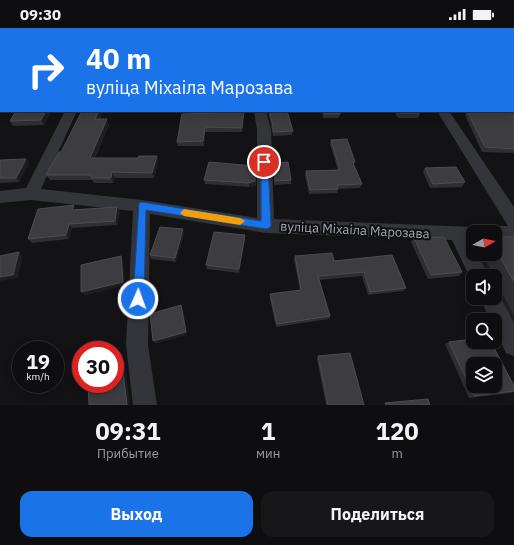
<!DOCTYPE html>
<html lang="ru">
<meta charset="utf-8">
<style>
body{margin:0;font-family:"IBM Plex Sans",sans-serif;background:#171719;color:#f1f3f6;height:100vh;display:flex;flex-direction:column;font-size:15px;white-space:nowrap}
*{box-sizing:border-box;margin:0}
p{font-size:13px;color:#9b9c9f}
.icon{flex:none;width:22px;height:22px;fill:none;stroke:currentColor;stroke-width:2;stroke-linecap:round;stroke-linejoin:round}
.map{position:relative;height:377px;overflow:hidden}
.sheet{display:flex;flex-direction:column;background:#0e0e10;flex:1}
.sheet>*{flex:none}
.guide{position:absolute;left:0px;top:0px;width:514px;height:84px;box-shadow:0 2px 10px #0003,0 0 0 1px #2e2e30;background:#1a73e8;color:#fff;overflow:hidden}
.needle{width:26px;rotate:80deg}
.tools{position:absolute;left:466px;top:197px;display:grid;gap:8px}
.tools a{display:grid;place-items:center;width:36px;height:36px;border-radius:8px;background:#0e0e10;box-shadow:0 2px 10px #0003,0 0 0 1px #2e2e30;font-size:20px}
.speed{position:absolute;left:12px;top:313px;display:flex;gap:8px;font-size:20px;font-weight:700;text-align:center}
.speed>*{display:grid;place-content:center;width:52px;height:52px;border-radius:50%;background:#0e0e10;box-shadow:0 2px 10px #0003,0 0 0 1px #2e2e30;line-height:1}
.speed small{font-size:10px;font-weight:400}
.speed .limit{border:6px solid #d22;background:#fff;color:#111}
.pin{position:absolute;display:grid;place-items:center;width:34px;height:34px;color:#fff;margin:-17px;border:2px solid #fff;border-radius:50%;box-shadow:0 1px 4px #0007}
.me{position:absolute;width:44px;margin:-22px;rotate:2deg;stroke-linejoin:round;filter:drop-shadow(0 0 3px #0008)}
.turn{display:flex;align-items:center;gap:14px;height:84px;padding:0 20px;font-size:18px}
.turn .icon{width:52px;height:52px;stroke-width:2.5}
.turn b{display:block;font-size:28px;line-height:34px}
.eta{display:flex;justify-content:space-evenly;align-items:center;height:68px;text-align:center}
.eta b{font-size:24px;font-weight:800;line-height:28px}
.cta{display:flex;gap:8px;margin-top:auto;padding:8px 20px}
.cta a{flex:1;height:46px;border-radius:12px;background:#1a73e8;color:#fff;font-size:16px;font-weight:800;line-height:46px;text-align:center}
.cta a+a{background:#171719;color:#f1f3f6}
.status{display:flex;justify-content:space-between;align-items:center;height:28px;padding:0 20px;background:#0e0e10;direction:ltr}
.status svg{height:11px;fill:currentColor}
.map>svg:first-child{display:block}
</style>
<div class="status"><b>09:30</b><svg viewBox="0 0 49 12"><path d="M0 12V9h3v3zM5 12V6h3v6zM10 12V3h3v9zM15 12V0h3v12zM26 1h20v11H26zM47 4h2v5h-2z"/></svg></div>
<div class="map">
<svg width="514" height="377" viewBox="0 0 514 377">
<rect width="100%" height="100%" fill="#131315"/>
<path fill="#1f1f22" d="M 514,215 L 514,300 L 495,263 L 495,248 L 487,248 L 476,226 L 495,226 Z"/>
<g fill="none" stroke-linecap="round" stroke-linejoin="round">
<path fill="#34353a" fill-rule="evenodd" d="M 0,13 L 1,13 L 1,15 L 0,15 Z"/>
<path fill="#34353a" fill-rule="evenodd" d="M 384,0 L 394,0 L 395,1 L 385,1 Z
M 65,83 L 77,83 L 41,161 L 142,172 L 257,190 L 257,102 L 254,83 L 266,83 L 271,102 L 274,191 L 473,199 L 479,201 L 481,204 L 473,204 L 473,213 L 471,213 L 473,218 L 473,226 L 477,226 L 489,248 L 473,248 L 472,254 L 452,212 L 266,205 L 150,186 L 148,317 L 157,377 L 133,377 L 126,317 L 133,183 L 31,172 L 0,175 L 0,163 L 26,160 Z
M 437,83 L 449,83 L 514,179 L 514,212 L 495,212 L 495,204 L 487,204 L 489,200 L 495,198 L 508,198 Z
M 495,263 L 497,263 L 514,295 L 514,328 L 506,325 L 495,302 L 495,292 L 490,292 L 480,270 L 495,270 Z"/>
</g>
<path fill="#2f2f33" d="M 514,71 L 514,125 L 482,124 L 465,87 L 467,83 L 513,83 Z
M 51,83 L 44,97 L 13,98 L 10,93 Z
M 104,83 L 100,91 L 109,97 L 95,130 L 138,130 L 157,128 L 158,133 L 154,150 L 115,150 L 113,155 L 94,155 L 92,152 L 50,152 L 46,147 Z
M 244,83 L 242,104 L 205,104 L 204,118 L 178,118 L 177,114 L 216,85 Z
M 268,83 L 287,83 L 293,103 L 292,107 L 273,108 L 272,102 Z
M 322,83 L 340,83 L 340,86 L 339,90 L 323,90 Z
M 394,83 L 418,83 L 420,85 L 418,90 L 398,90 Z
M 331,112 L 354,138 L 362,156 L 360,160 L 338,161 L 337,165 L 309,166 L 305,148 L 306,143 L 338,142 L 330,116 Z
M 26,131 L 29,135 L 19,154 L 0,155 L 0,132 Z
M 274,135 L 291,152 L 291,156 L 274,157 Z
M 255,138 L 256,158 L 249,159 L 205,156 L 204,152 Z
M 425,140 L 465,154 L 462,159 L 430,160 L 423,144 Z
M 117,179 L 120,183 L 117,197 L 72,200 L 69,211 L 32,215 L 28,211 L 76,182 Z
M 184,206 L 176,234 L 151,231 L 150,227 Z
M 495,209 L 514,209 L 514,288 L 495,251 L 495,248 L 494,248 L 482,226 L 495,226 Z
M 414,210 L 462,244 L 459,248 L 428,251 L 411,214 Z
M 245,211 L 239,245 L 207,241 L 206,237 Z
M 295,228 L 334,233 L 406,260 L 403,263 L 368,267 L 362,248 L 319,252 L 330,288 L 329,291 L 276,299 L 270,270 L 270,266 L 300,262 L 294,232 Z
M 449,314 L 514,363 L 514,364 L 511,365 L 469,370 L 445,316 Z
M 318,328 L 364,377 L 326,377 L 317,331 Z"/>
<path fill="#1e1e21" d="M 46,83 L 51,83 L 44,97 L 41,92 Z
M 99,83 L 104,83 L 98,97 L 95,91 Z
M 107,91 L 109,97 L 92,135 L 90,130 Z
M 205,99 L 205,104 L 204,118 L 203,113 Z
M 157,128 L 158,133 L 154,150 L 152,145 Z
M 26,131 L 29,135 L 19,154 L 16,150 Z
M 112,144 L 115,150 L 113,155 L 111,150 Z
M 255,153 L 256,158 L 249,159 L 249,155 Z
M 74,177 L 76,182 L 72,182 Z
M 117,179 L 120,183 L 117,197 L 115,193 Z
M 69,196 L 72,200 L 69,211 L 66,207 Z
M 183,201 L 184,206 L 176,234 L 175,230 Z
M 245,207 L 245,211 L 239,245 L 239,241 Z
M 19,224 L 23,228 L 18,250 L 0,253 L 0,249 Z
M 121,228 L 123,231 L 125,257 L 85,268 L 81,264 Z
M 181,277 L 183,281 L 187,307 L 155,316 L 153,313 Z
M 122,335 L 125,337 L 130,377 L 127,377 Z"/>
<path fill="#3c3c41" stroke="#4c4d53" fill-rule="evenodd" d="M 89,0 L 129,0 L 128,1 L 89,1 Z
M 220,0 L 268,0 L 268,1 L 220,1 Z
M 291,0 L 306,0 L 307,1 L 291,1 Z
M 352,0 L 376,0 L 377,1 L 352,1 Z
M 513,70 L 514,71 L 514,121 L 485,119 L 467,83 L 513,83 Z
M 16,83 L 46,83 L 41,92 L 10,93 Z
M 82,83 L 99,83 L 95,91 L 107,91 L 90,130 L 138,130 L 139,128 L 157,128 L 152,145 L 112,144 L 111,150 L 91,150 L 92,147 L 46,147 L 59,124 L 61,124 Z
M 216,83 L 244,83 L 242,100 L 205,99 L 203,113 L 177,114 L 182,86 L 216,85 Z
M 269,83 L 287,83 L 293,103 L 273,104 L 273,97 Z
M 323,83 L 340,83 L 340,86 L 324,86 Z
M 398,83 L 418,83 L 420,85 L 400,85 Z
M 347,111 L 355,134 L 353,135 L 362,156 L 337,157 L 338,161 L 310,162 L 306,143 L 340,142 L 331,112 Z
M 26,131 L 16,150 L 0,150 L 0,132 Z
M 209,134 L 255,138 L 255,153 L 249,155 L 204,152 Z
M 288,134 L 291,152 L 275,153 L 274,135 Z
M 456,139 L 465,154 L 433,156 L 425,140 Z
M 74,177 L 72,182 L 117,179 L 115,193 L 69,196 L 66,207 L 28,211 L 38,181 Z
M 160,199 L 183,201 L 175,230 L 150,227 Z
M 214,204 L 245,207 L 239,241 L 206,237 Z
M 444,209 L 462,244 L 431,247 L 414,210 Z
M 495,209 L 514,209 L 514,254 L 495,220 Z
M 19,224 L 13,247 L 0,249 L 0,228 Z
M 332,225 L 334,233 L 392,227 L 406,260 L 370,264 L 364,244 L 318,248 L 330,288 L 277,296 L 270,266 L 301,262 L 295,228 Z
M 121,228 L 123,254 L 81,264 L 81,237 Z
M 181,277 L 186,304 L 153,313 L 150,286 Z
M 473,311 L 473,314 L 491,314 L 514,358 L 514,363 L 474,368 L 449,314 ZM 473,336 L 495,336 L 495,358 L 473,358 Z
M 350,325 L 364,377 L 328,377 L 318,328 Z
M 122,335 L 127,377 L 89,377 L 88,356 L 115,356 L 115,337 Z
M 428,371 L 430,377 L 386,377 L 385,375 Z"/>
<path fill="#1a73e8" stroke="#114b97" d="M 264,131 L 268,134 L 271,198 L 269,200 L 266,201 L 146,182 L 144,271 L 142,274 L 138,276 L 135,274 L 133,271 L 139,175 L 142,174 L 261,193 L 261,134 Z"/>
<path fill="#f59e0b" d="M 184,181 L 240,190 L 245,193 L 240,197 L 184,188 L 180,185 Z"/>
<g text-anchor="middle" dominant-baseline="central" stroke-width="4" stroke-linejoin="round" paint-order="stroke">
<g font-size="13" fill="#a5a9b5" stroke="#0e0e10">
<text transform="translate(355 202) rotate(3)">вуліца Міхаіла Марозава</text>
</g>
</g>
</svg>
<div class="tools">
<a><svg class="needle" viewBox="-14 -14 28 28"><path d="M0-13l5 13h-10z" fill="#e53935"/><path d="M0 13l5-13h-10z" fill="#9b9c9f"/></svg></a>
<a><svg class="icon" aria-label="sound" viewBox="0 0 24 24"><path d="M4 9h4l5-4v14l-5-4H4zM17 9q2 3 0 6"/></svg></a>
<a><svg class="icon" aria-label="search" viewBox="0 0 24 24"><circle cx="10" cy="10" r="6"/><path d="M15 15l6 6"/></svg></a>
<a><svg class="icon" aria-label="layers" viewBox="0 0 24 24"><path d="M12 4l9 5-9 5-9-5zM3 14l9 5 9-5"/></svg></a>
</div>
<div class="speed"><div>19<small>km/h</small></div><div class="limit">30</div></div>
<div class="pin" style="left:264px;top:134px;background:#d93025"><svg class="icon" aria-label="arrive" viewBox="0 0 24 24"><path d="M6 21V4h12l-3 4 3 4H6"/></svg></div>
<svg class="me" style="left:138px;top:271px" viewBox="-20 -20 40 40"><circle r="17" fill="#1a73e8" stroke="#fff" stroke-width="3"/><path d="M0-11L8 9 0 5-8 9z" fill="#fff"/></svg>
<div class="guide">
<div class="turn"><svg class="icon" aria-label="right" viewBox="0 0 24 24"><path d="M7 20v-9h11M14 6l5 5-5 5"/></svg><div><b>40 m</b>вуліца Міхаіла Марозава</div></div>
</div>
</div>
<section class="sheet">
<div class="eta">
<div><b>09:31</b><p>Прибытие</p></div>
<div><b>1</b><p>мин</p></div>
<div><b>120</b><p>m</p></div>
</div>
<div class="cta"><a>Выход</a><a>Поделиться</a></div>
</section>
